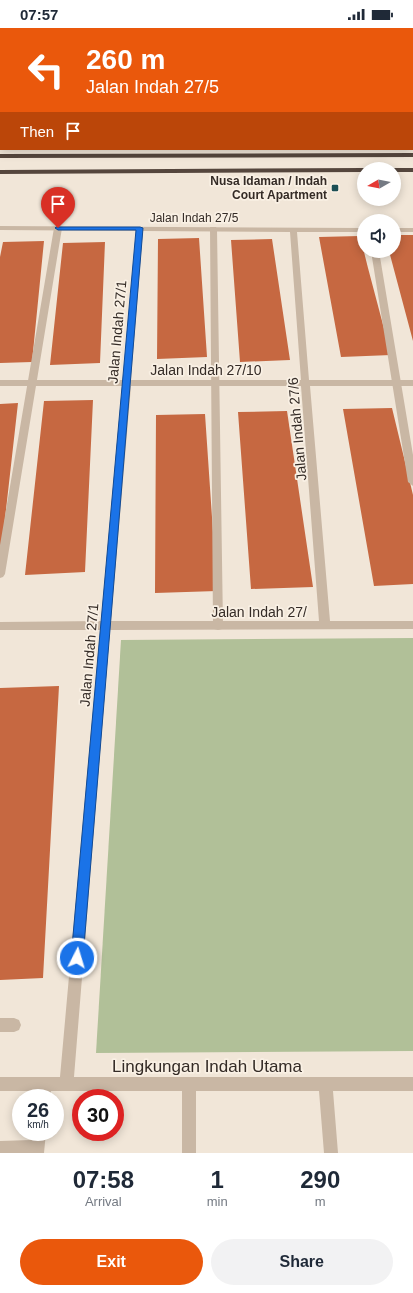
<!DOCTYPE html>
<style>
body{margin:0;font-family:Helvetica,sans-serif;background:#f2f2f3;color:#1f2937;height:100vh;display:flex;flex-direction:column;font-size:15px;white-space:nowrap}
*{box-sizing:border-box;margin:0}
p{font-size:13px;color:#747a83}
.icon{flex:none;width:22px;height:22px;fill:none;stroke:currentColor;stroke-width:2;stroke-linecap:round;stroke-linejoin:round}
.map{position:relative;height:1125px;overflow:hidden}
.details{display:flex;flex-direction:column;background:#fff;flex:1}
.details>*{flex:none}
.guide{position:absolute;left:0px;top:0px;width:413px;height:122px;box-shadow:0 2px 10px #0003;background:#ea580c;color:#fff;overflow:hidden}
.needle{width:26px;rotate:261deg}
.fabs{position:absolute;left:357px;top:134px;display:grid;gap:8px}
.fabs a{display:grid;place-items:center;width:44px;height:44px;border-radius:50%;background:#fff;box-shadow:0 2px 10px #0003;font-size:20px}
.speed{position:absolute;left:12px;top:1061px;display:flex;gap:8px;font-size:20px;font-weight:700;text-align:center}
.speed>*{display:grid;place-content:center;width:52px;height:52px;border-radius:50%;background:#fff;box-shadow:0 2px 10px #0003;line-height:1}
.speed small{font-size:10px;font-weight:400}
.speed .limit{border:6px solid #d22;background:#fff;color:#111}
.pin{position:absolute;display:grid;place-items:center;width:34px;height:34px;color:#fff;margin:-41px -17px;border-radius:50% 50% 50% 0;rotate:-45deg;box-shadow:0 0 4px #0007}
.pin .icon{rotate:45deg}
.me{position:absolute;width:44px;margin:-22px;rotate:5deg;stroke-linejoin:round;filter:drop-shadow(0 0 3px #0008)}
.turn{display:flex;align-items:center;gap:14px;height:84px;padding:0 20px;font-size:18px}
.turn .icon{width:52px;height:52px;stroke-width:2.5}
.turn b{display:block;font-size:28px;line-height:34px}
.then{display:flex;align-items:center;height:38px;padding:0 20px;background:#0003;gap:8px;font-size:15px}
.eta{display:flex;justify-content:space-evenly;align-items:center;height:68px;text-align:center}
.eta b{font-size:24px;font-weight:700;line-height:28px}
.action{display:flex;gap:8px;margin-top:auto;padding:8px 20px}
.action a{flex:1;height:46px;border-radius:24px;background:#ea580c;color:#fff;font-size:16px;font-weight:700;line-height:46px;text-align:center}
.action a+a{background:#f2f2f3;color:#1f2937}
.status{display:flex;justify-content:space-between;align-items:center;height:28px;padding:0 20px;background:#fff;direction:ltr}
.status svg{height:11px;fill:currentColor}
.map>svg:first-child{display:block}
</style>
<div class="status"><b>07:57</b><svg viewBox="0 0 49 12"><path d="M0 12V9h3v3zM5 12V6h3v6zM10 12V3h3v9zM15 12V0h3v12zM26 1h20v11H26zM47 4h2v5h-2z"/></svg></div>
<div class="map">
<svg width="413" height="1125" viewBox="0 0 413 1125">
<rect width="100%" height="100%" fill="#f1e6d8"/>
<path fill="#b1c098" d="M 413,610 L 413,1023 L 96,1025 L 121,612 Z"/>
<path fill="#c66841" d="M 394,207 L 413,207 L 413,313 L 389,223 L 394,223 Z
M 360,208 L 368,240 L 391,327 L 341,329 L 319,209 Z
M 199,210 L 207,329 L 157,331 L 158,211 Z
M 272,211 L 290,332 L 240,334 L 231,212 Z
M 44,213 L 32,334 L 0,335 L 0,229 L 3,214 Z
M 105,214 L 100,335 L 50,337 L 63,215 Z
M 93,372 L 85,544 L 25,547 L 44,373 Z
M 18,375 L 1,526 L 0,526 L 0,376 Z
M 392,380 L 413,467 L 413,556 L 374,558 L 343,381 Z
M 287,383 L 313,559 L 251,561 L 238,384 Z
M 205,386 L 217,563 L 155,565 L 156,387 Z
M 59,658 L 43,950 L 0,952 L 0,660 Z"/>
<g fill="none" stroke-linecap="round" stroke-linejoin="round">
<path fill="#c9b7a4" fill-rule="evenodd" d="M 58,198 L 62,200 L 5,546 L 3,549 L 0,550 L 0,517 L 54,200 Z
M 210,199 L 216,199 L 217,201 L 223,598 L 222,601 L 218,602 L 214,601 L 213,598 Z
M 371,223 L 379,223 L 413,427 L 413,458 L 408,454 Z
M 189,1049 L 194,1051 L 196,1056 L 196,1125 L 182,1125 L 182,1056 L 184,1051 Z"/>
<path fill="#c9b7a4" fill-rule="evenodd" d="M 254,0 L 260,0 L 260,1 L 254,1 Z
M 412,3 L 413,3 L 413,7 L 412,7 Z
M 0,198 L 364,200 L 364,204 L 297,204 L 309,352 L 413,352 L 413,358 L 310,358 L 330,593 L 413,593 L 413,601 L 110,602 L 74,1049 L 413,1049 L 413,1063 L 333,1063 L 338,1125 L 324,1125 L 319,1063 L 51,1063 L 50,1070 L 36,1070 L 37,1063 L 0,1063 L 0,1049 L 60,1049 L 100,602 L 0,602 L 0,594 L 101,593 L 122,358 L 0,358 L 0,352 L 123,352 L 136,203 L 0,202 ZM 143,203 L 290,204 L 301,352 L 131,352 ZM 131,358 L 301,358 L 319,593 L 111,593 Z
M 394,200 L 413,200 L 413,204 L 394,204 Z
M 0,990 L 14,990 L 19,992 L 21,997 L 19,1002 L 14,1004 L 0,1004 Z
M 32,1104 L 46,1104 L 44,1125 L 0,1125 L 0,1113 L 31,1112 Z"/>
<path fill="#55463d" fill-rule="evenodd" d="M 413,125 L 413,129 L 0,130 L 0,126 Z
M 364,140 L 367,141 L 364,141 L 364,144 L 0,146 L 0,142 Z
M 394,140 L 413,140 L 413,144 L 394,144 L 394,141 L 391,141 Z"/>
</g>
<path fill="#1a73e8" stroke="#114b97" d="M 56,199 L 140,199 L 143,200 L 83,930 L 81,934 L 77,935 L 73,934 L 71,930 L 136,202 L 58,202 L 55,200 Z"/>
<rect fill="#1c4f55" stroke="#f9f0e4" stroke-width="1.5" x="331" y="156" width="8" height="8" rx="2"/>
<g text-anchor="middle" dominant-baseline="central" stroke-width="3.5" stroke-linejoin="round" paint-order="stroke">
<g font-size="12" font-weight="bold" fill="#342b26" stroke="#f9f0e4" text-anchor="end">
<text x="327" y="153">Nusa Idaman / Indah<tspan x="327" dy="14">Court Apartment</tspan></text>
</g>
<g font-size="12" fill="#342b26" stroke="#f9f0e4">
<text x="194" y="190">Jalan Indah 27/5</text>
</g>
<g font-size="14" fill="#342b26" stroke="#f9f0e4">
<text transform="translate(117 304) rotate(-85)">Jalan Indah 27/1</text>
<text x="206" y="342">Jalan Indah 27/10</text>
<text transform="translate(297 401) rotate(-95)">Jalan Indah 27/6</text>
<text x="259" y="584">Jalan Indah 27/</text>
<text transform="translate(89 627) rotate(-85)">Jalan Indah 27/1</text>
</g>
<g font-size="17" fill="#342b26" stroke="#f9f0e4">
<text x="207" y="1038">Lingkungan Indah Utama</text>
</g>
</g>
</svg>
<div class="fabs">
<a><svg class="needle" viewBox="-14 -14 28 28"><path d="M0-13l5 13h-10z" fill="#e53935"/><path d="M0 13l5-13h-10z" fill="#747a83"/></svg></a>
<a><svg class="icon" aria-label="sound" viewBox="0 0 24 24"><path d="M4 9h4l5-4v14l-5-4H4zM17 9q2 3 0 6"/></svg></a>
</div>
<div class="speed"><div>26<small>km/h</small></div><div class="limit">30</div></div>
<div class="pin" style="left:58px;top:200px;background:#d93025"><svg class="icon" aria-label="arrive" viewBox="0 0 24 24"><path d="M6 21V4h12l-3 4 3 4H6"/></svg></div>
<svg class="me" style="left:77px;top:930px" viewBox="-20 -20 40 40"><circle r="17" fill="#1a73e8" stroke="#fff" stroke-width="3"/><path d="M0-11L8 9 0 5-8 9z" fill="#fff"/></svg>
<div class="guide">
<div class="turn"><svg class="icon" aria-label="left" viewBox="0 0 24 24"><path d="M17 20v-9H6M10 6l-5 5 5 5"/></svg><div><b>260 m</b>Jalan Indah 27/5</div></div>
<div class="then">Then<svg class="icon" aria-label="arrive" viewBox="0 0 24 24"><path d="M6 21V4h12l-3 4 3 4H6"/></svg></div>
</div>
</div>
<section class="details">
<div class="eta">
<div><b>07:58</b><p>Arrival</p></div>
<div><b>1</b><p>min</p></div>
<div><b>290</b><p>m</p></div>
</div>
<div class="action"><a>Exit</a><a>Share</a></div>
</section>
